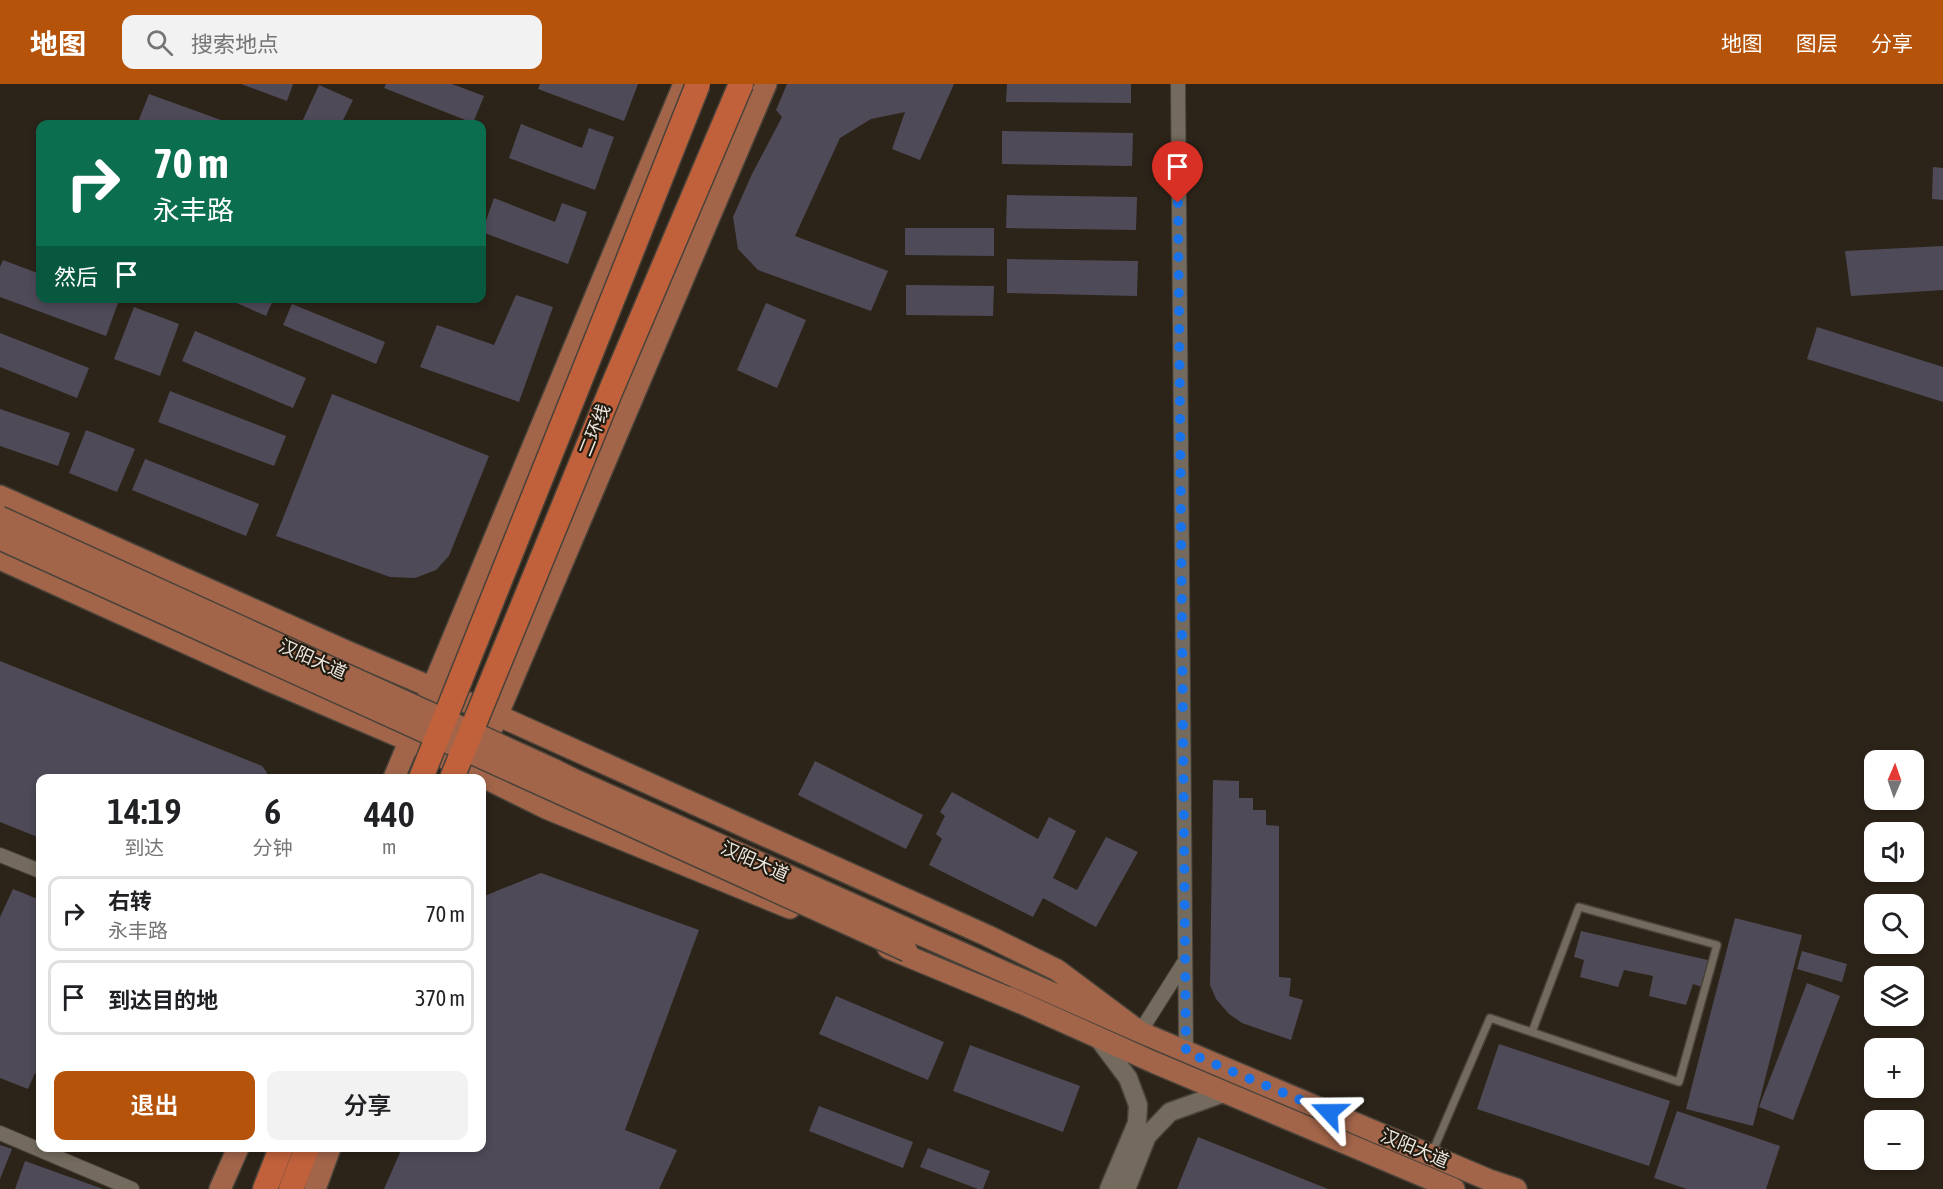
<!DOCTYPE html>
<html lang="zh">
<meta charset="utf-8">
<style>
body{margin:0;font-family:"Asap Condensed","Noto Sans SC",sans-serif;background:#f2f2f2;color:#202124;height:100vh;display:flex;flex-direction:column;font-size:22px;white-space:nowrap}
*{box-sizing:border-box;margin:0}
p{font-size:20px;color:#757577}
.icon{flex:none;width:33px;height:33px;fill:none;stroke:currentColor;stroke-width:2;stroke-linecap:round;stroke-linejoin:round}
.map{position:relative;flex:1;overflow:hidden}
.details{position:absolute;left:36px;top:690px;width:450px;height:378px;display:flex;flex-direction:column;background:#fff;border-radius:12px;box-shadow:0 3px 9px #0003}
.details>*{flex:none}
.guide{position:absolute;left:36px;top:36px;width:450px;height:183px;border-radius:12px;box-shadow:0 3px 9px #0003;background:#0b6e4f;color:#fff;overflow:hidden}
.needle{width:39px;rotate:2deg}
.controls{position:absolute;left:1864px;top:666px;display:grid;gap:12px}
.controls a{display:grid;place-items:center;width:60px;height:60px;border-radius:12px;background:#fff;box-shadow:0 3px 9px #0003;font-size:30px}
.pin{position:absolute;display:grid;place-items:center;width:51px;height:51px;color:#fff;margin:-62px -26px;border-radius:50% 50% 50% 0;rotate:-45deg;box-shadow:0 0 6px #0007}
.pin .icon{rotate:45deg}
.me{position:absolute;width:66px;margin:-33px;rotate:293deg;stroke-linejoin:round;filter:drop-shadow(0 0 4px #0008)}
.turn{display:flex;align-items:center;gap:21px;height:126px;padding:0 18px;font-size:27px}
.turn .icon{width:78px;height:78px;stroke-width:2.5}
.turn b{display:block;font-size:42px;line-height:51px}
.then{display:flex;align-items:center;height:57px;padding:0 18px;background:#0003;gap:12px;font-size:22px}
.eta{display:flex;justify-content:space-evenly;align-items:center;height:102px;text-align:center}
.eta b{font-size:36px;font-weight:600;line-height:42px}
.cta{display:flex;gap:12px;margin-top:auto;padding:12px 18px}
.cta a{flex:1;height:69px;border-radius:12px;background:#b45309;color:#fff;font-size:24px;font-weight:600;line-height:69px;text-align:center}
.cta a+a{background:#f2f2f2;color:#202124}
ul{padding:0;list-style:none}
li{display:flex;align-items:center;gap:18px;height:75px;margin:0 12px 9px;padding:0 6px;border:3px solid #e0e0e0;border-radius:12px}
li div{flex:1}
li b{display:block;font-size:22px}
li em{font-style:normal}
header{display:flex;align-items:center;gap:36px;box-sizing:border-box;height:84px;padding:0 30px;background:#b45309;color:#fff}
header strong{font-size:28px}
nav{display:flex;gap:33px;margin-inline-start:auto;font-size:21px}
.search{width:420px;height:54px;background:#f2f2f2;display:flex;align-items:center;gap:15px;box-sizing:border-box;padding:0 21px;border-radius:12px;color:#757577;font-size:22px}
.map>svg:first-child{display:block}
</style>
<header>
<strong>地图</strong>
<div class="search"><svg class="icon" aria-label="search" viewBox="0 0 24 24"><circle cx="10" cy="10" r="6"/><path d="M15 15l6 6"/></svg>搜索地点</div>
<nav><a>地图</a><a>图层</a><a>分享</a></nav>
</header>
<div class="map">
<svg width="1943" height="1105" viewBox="0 0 1943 1105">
<rect width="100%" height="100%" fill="#2c2419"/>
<path fill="#4f4a58" d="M 241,0 L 293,0 L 287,17 Z
M 386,0 L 452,0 L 484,12 L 473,39 L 384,4 Z
M 540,0 L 638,0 L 624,37 L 538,5 Z
M 787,0 L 954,0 L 920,76 L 892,65 L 905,28 L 871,35 L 840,54 L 795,152 L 888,187 L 871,227 L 758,186 L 738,165 L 733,133 L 752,90 L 782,33 L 776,26 Z
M 1007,0 L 1131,0 L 1131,19 L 1006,18 Z
M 319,1 L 353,16 L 341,40 L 301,40 Z
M 149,10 L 232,40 L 146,40 L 138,38 Z
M 521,40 L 582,64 L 589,44 L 614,53 L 595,106 L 509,74 Z
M 1002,47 L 1133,49 L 1132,82 L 1002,80 Z
M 1933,83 L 1943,84 L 1943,116 L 1932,115 Z
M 1007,111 L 1137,113 L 1136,146 L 1006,144 Z
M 494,114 L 555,138 L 562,119 L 587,128 L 568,180 L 482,148 Z
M 905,144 L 994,144 L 994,172 L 905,171 Z
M 1943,162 L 1943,206 L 1851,212 L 1845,167 Z
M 1007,175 L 1138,177 L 1137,212 L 1007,209 Z
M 3,176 L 40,190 L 40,214 L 105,214 L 118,219 L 106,252 L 0,213 L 0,183 Z
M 906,201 L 994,202 L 993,232 L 906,231 Z
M 516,211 L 553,223 L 519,318 L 420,283 L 437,241 L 494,261 Z
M 233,214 L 274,214 L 266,232 L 232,217 Z
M 766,219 L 806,236 L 777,304 L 737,286 Z
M 292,220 L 385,258 L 376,280 L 283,241 Z
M 134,223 L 179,240 L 160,292 L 114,275 Z
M 1817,243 L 1943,283 L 1943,318 L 1807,275 Z
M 195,247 L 306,294 L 293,324 L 182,277 Z
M 0,249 L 89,284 L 77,314 L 0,283 Z
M 170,307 L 286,352 L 274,382 L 158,338 Z
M 332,310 L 489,372 L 449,472 L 436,486 L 415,494 L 390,493 L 276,452 Z
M 0,325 L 70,349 L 58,382 L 0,362 Z
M 86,346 L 135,365 L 117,408 L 69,389 Z
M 145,375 L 259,420 L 246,452 L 132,406 Z
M 0,577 L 262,682 L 266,687 L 268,694 L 40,694 L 40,754 L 0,738 Z
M 815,677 L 923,731 L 906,765 L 798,711 Z
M 1213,696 L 1239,697 L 1239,714 L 1253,714 L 1253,726 L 1266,726 L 1266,741 L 1279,742 L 1279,893 L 1291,894 L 1289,912 L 1303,916 L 1291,956 L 1242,939 L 1229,930 L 1216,915 L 1210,901 Z
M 952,708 L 1038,755 L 1049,733 L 1076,747 L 1053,794 L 1077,806 L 1106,753 L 1138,768 L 1096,843 L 1043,814 L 1033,833 L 929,781 L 942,755 L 936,750 L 945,732 L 940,728 Z
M 541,789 L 699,846 L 625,1046 L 677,1066 L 659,1105 L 384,1105 L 402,1064 L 482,1064 L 482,813 Z
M 13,805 L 40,816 L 40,992 L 35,989 L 28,1005 L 0,994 L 0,833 Z
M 1735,834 L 1802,851 L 1753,1042 L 1686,1025 Z
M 1581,847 L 1712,877 L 1705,904 L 1693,900 L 1686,921 L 1649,912 L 1653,892 L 1624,886 L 1618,903 L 1580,893 L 1584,876 L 1574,873 Z
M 1802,867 L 1847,880 L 1842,898 L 1797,885 Z
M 1807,899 L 1840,912 L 1793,1036 L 1759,1023 Z
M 836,912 L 944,958 L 928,996 L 819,950 Z
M 1499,960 L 1670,1017 L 1649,1082 L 1477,1025 Z
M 970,961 L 1080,1002 L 1063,1048 L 953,1007 Z
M 819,1022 L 913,1058 L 903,1084 L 809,1047 Z
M 1677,1027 L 1780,1062 L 1766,1105 L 1687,1105 L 1654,1094 Z
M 1198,1053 L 1328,1105 L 1177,1105 Z
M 0,1061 L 12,1065 L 0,1095 Z
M 928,1064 L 990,1087 L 983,1105 L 978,1105 L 920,1083 Z
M 25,1077 L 103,1105 L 15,1105 Z"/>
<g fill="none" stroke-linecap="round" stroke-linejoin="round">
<defs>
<path id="lane" d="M 1432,1069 L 1490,934 L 1679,998 L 1717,861 L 1579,823 L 1532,948"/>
<path id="street" d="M 1178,0 L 1186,968
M 0,771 L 40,787
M 1140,948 L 1183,880
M 0,1049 L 132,1105"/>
<path id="secondary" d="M 1098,954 L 1128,994 L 1138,1021 L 1137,1039 L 1109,1105
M 1126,1105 L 1147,1052 L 1170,1028 L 1226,1008"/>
<path id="primary" d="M 0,412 L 346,567 L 499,632 L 988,852 L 1057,886 L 1140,948
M 0,475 L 270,597 L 410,657 L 548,725 L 790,824
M 428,614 L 684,0
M 480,672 L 766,0
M 394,694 L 414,646
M 919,850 L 1140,948 L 1489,1096 L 1516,1105
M 888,864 L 1021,919
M 1008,913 L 1153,978 L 1454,1105
M 220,1105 L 238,1064
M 315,1105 L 330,1064"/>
<path id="highway" d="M 265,1105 L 281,1064
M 291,1105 L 307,1064"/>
</defs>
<use href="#lane" stroke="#484239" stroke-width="10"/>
<use href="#street" stroke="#484239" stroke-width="16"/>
<use href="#secondary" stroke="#484239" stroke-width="21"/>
<use href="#primary" stroke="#484239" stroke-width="24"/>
<use href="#highway" stroke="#484239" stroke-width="27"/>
<use href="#lane" stroke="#746b5e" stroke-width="7"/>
<use href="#street" stroke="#746b5e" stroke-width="14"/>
<use href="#secondary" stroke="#746b5e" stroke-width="18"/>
<use href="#primary" stroke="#a2654a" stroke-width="21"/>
<use href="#highway" stroke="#c1613c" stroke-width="24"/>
<defs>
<path id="primary-bridge" d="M 0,433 L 553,685 L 573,695 L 919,850
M 0,455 L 907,867"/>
<path id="highway-bridge" d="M 421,694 C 512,463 607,232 698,0
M 452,694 L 611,306 L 741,0"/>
</defs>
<use href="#primary-bridge" stroke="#484239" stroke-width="24" stroke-linecap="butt"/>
<use href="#highway-bridge" stroke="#484239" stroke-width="27" stroke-linecap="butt"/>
<use href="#primary-bridge" stroke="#a2654a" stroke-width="21"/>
<use href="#highway-bridge" stroke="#c1613c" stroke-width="24"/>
</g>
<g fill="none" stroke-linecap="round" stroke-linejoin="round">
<path stroke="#1a73e8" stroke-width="10" stroke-dasharray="0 18" d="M 1178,119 L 1186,968 L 1329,1028"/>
</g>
<g text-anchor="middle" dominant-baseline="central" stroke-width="4.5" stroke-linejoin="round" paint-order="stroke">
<g font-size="18" fill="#ede8e1" stroke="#221b10">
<text transform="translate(594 346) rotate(-68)">二环线</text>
<text transform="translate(313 575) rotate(24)">汉阳大道</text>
<text transform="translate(755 777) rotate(24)">汉阳大道</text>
<text transform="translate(1415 1064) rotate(23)">汉阳大道</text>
</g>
</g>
</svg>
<div class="controls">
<a><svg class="needle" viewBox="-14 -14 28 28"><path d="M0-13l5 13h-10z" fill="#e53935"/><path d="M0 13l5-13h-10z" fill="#757577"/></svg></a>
<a><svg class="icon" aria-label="sound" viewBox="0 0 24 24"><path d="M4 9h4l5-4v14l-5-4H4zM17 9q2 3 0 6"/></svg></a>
<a><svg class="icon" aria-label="search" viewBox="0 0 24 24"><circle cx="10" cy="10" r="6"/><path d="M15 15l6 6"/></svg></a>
<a><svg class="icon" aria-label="layers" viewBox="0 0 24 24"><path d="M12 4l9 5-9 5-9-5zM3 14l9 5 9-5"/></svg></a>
<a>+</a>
<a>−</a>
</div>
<div class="pin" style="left:1178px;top:119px;background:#d93025"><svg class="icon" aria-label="arrive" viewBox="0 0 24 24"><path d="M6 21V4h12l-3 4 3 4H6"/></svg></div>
<svg class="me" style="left:1329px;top:1028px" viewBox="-20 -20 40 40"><path d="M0-17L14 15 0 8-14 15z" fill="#1a73e8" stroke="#fff" stroke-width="4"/></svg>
<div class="guide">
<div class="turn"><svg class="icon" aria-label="right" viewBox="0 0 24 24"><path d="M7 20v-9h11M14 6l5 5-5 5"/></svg><div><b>70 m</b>永丰路</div></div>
<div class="then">然后<svg class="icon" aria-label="arrive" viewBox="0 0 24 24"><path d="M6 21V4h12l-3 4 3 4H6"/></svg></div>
</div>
<section class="details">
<div class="eta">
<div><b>14:19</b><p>到达</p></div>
<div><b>6</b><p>分钟</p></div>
<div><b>440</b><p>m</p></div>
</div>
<ul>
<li><svg class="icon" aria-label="right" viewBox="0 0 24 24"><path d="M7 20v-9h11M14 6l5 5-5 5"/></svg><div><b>右转</b><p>永丰路</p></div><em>70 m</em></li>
<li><svg class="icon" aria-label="arrive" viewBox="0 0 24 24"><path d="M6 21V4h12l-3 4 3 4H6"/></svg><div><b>到达目的地</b></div><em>370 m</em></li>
</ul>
<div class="cta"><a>退出</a><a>分享</a></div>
</section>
</div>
